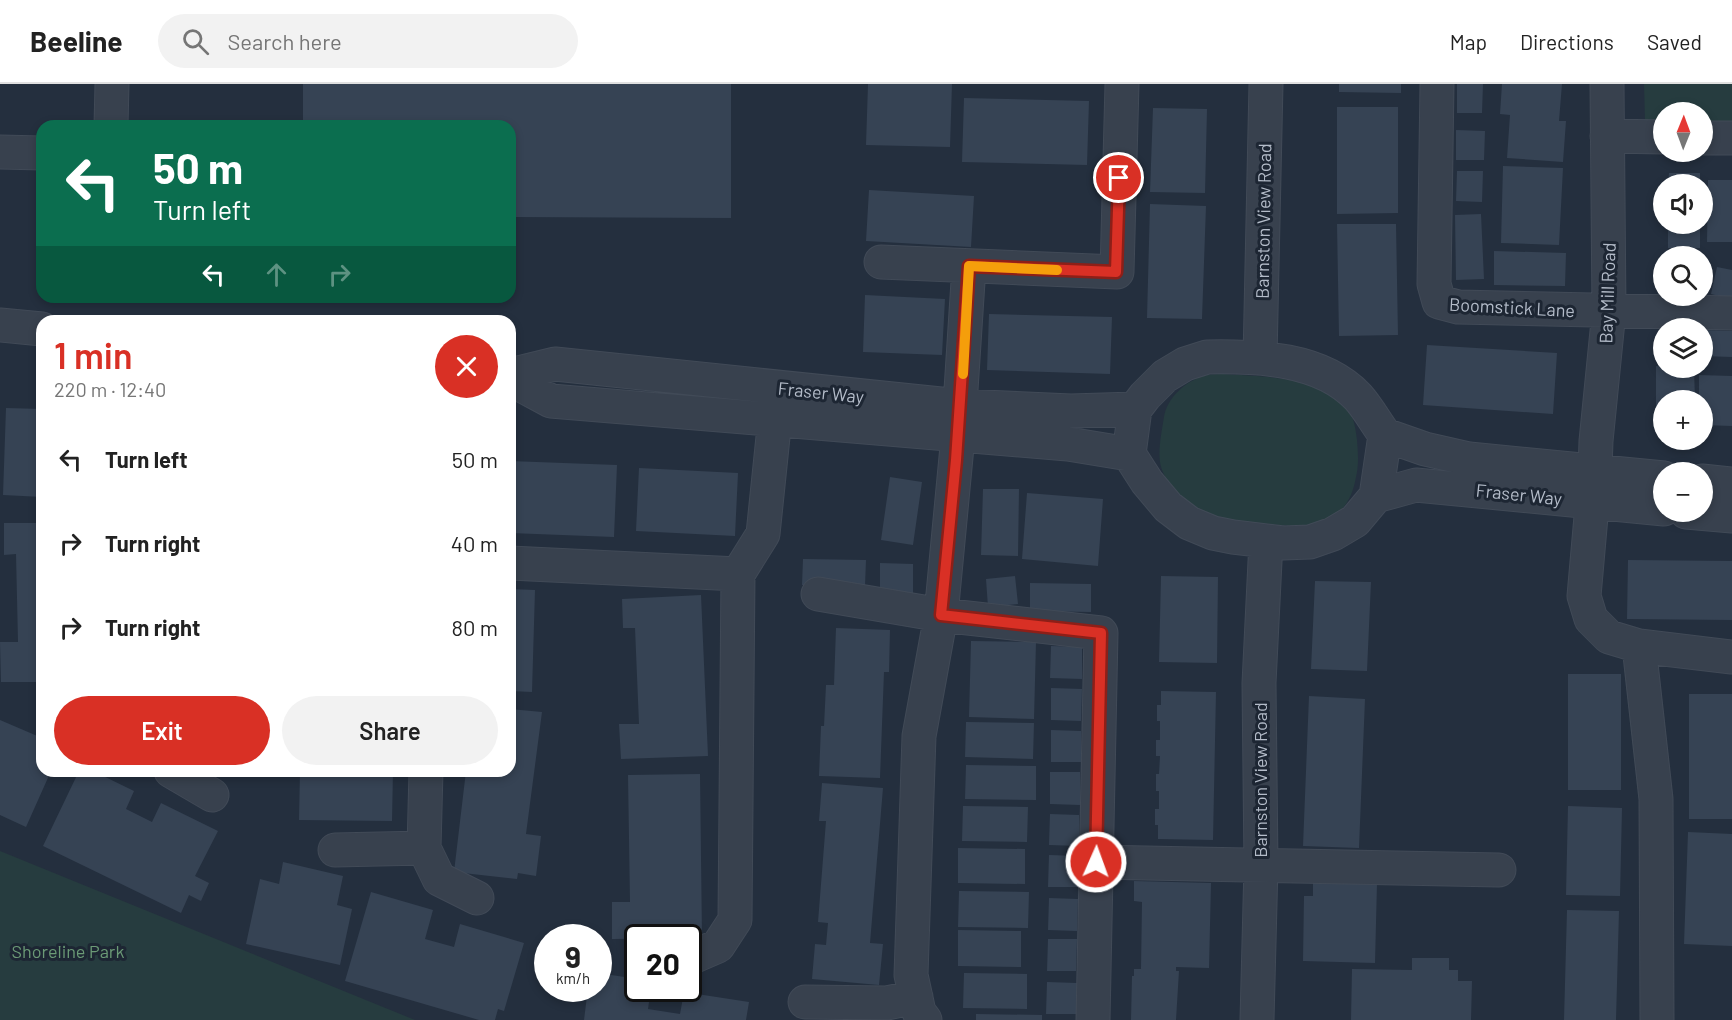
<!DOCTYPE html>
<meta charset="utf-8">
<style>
body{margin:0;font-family:Barlow,sans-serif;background:#f2f2f2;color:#222;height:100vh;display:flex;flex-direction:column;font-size:22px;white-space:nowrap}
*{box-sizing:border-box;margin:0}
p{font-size:20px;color:#767676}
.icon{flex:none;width:33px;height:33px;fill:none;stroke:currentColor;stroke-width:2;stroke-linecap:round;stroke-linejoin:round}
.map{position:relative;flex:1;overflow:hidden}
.details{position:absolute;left:36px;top:231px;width:480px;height:462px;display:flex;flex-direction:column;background:#fff;border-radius:18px;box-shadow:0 3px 9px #0003}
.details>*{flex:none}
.hud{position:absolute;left:36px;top:36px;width:480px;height:183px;border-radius:18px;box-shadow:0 3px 9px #0003;background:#0b6e4f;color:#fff;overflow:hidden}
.needle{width:39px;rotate:1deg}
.controls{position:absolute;left:1653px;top:18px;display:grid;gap:12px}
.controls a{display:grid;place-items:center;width:60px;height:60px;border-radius:50%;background:#fff;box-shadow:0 3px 9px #0003;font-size:30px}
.speed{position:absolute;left:534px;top:840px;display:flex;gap:12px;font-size:30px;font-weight:700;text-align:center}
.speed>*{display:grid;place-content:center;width:78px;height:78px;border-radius:50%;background:#fff;box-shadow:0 3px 9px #0003;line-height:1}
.speed small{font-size:15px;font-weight:400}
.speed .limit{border:3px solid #111;border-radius:9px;background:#fff;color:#111}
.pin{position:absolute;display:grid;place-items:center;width:51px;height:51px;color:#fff;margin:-26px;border:3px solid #fff;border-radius:50%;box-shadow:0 2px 6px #0007}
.me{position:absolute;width:66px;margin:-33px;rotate:2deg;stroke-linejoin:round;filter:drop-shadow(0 0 4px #0008)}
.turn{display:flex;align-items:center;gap:21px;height:126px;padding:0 18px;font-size:27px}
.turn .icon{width:78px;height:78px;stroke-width:2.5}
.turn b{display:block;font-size:42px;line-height:51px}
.lanes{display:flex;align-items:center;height:57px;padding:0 18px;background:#0003;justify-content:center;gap:30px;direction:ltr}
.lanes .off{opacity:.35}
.round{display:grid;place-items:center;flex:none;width:63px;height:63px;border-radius:32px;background:#f2f2f2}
.head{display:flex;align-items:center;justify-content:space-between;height:102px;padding:0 18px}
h1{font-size:36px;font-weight:600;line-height:45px;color:#d93025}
.primary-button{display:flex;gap:12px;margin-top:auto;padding:12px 18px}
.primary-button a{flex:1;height:69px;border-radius:36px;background:#d93025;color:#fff;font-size:24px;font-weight:600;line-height:69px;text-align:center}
.primary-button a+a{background:#f2f2f2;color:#222}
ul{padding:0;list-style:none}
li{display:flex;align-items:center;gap:18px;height:84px;padding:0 18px}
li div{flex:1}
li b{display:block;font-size:22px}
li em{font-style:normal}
header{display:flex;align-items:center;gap:36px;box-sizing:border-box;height:84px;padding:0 30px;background:#fff;border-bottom:2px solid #e0e0e0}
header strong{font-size:28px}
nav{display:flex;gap:33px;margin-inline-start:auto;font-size:21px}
.search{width:420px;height:54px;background:#f2f2f2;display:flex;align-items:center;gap:15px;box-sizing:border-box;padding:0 21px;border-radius:33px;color:#767676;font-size:22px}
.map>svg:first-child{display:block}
</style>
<header>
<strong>Beeline</strong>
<div class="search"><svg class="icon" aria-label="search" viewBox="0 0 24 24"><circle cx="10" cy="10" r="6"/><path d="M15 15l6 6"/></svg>Search here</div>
<nav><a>Map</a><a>Directions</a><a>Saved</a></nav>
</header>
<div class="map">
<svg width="1732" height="936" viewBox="0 0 1732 936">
<rect width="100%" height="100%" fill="#242f3e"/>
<path fill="#263c3f" d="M 1644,0 L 1732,0 L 1732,37 L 1703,38 L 1702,28 L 1664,28 L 1663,38 L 1645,38 Z
M 1225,290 C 1262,293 1325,292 1349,326 C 1354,334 1356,347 1357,356 C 1358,368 1359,381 1356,393 C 1353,411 1345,427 1328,437 C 1315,445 1285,442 1270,440 C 1251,439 1229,438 1211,432 C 1189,424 1164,402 1160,378 C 1158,364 1162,346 1164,333 C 1167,314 1185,298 1203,292 C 1210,290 1218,290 1225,290 Z
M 0,767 L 415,936 L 0,936 Z"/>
<path fill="#364354" d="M 303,0 L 731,0 L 731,134 L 510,133 L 510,42 L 303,42 Z
M 868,0 L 952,0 L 950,63 L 866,61 Z
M 1339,0 L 1401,0 L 1401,9 L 1339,8 Z
M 1457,0 L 1483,0 L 1482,29 L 1457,29 Z
M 1502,0 L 1562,0 L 1559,37 L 1566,37 L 1563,78 L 1507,74 L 1510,31 L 1500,30 Z
M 964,14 L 1089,17 L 1087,81 L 962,78 Z
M 1337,23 L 1398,23 L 1398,129 L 1337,130 Z
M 1153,24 L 1207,25 L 1205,109 L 1150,108 Z
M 1456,46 L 1485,47 L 1484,76 L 1456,76 Z
M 1503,82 L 1563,84 L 1559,161 L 1501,159 Z
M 1457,87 L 1483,87 L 1482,118 L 1456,117 Z
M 1669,89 L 1700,89 L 1700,100 L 1668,100 Z
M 1708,96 L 1732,96 L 1732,158 L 1707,158 Z
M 869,106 L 974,112 L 971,163 L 866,157 Z
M 1150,120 L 1206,122 L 1202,235 L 1147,234 Z
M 1481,130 L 1484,195 L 1456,196 L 1455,131 Z
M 1337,140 L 1396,140 L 1398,251 L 1339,252 Z
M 1668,140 L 1700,140 L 1700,164 L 1668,164 Z
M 1494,167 L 1566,169 L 1565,202 L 1494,201 Z
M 1717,183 L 1732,186 L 1732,215 L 1711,210 Z
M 865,211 L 945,215 L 942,271 L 863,268 Z
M 989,230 L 1112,233 L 1110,290 L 987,286 Z
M 1702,246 L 1732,247 L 1732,273 L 1702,272 Z
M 1427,261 L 1557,269 L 1553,330 L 1423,321 Z
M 1656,282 L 1694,284 L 1695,316 L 1664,316 L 1664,340 L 1656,340 Z
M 1699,291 L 1732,292 L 1732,342 L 1702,341 L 1702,316 L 1699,316 Z
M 6,324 L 42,325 L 42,413 L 3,411 Z
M 510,377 L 617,381 L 614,453 L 510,449 Z
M 639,384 L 738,389 L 735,452 L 636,447 Z
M 890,393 L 922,398 L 913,461 L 881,456 Z
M 983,405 L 1019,405 L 1018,472 L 981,471 Z
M 1027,409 L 1103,415 L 1098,482 L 1022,475 Z
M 4,439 L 42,439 L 42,598 L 1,598 L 0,558 L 18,558 L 16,470 L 4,471 Z
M 803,475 L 866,476 L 865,502 L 802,501 Z
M 1628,476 L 1732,477 L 1732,536 L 1627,535 Z
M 880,479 L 913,480 L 913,509 L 880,509 Z
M 1015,492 L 1018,520 L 988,523 L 986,495 Z
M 1161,492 L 1218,493 L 1217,579 L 1159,578 Z
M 1315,497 L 1371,498 L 1367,587 L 1311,585 Z
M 1030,499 L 1091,500 L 1091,528 L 1030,527 Z
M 510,505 L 535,506 L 532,608 L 510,607 Z
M 701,511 L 708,672 L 621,675 L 619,640 L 639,640 L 635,544 L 623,544 L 622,515 Z
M 836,544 L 890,546 L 889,588 L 884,588 L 880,694 L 819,692 L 821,642 L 824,642 L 826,601 L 834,601 Z
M 971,557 L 1036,558 L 1034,635 L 969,633 Z
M 1051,562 L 1082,563 L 1082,595 L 1050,594 Z
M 1568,590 L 1621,590 L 1621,706 L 1568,706 Z
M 1051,604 L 1082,605 L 1081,637 L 1051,636 Z
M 1161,607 L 1216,608 L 1213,756 L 1158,755 L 1158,741 L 1155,741 L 1155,725 L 1159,725 L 1159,707 L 1156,707 L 1156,690 L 1159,690 L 1160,672 L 1156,672 L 1156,656 L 1160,656 L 1160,637 L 1157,637 L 1157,621 L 1161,621 Z
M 1689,610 L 1732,610 L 1732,735 L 1689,735 Z
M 1309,612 L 1365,615 L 1359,764 L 1303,762 Z
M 510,625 L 542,628 L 526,750 L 541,752 L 536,792 L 518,789 L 517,795 L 454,788 L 466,687 L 510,687 Z
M 0,636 L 42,654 L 42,687 L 51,687 L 26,743 L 0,731 Z
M 966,638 L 1034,639 L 1033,675 L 965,673 Z
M 1051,646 L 1081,647 L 1081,678 L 1051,678 Z
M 966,681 L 1036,682 L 1036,716 L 965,715 Z
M 79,687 L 93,687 L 134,707 L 126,725 L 152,738 L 161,719 L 218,747 L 195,792 L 209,799 L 201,817 L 189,811 L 181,829 L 43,762 Z
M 300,687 L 393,687 L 392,737 L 299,736 Z
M 1050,688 L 1080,688 L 1080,721 L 1050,720 Z
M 700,690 L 702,854 L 612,855 L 612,818 L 630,818 L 628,691 Z
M 822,699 L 883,704 L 870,859 L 883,860 L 879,901 L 812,895 L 815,860 L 826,861 L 828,839 L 818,838 L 826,737 L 819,737 Z
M 963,722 L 1028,723 L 1027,758 L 962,757 Z
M 1568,722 L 1622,724 L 1620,812 L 1566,811 Z
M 1050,730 L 1079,731 L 1079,762 L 1049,761 Z
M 1688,748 L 1732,750 L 1732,862 L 1684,860 Z
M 958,764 L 1025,765 L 1025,800 L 958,799 Z
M 1049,771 L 1079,772 L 1078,803 L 1048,803 Z
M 283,778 L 343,792 L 337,821 L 352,825 L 340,881 L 246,860 L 260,795 L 279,800 Z
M 1134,797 L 1211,799 L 1209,884 L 1176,883 L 1176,887 L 1179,887 L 1176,936 L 1131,936 L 1132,892 L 1134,892 L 1134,885 L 1141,885 L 1142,818 L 1134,817 Z
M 1313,798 L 1377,799 L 1375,879 L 1303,877 L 1304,812 L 1313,812 Z
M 959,807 L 1029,808 L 1028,844 L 958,843 Z
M 371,808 L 433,826 L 425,855 L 454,863 L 460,840 L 524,859 L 504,927 L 498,925 L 495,936 L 479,936 L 345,897 Z
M 1049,814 L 1078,815 L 1077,847 L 1048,846 Z
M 1567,826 L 1619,827 L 1616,936 L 1564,936 Z
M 958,846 L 1021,847 L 1021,883 L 958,882 Z
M 1048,855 L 1077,855 L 1076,887 L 1047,887 Z
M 1412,874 L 1449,874 L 1449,886 L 1458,886 L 1458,897 L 1472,897 L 1471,936 L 1351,936 L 1352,885 L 1412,886 Z
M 598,889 L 638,895 L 638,904 L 651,904 L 648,925 L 680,930 L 684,908 L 749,918 L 746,936 L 584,936 L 588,904 L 598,904 Z
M 964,889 L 1027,890 L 1027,925 L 963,924 Z
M 1047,898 L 1077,899 L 1076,930 L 1046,930 Z
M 976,930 L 1042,931 L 1042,936 L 976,936 Z"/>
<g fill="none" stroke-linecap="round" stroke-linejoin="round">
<defs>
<path id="minor" d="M 1437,0 L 1434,200 L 1439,218 L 1458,223 L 1732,229
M 1607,0 L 1609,227 L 1596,357 L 1595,387 L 1584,512 L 1591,535 L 1609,553 L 1639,562 L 1732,573
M 111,42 L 112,0
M 1607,52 L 1664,53
M 1702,54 L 1732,54
M 0,68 L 42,69
M 881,178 L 1117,188 L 1122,0
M 0,241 L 42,245
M 1207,273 C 1258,272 1321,274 1358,313 C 1368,324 1376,339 1385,351 L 1376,412 L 1355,437 L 1333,450 L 1310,458 L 1283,459 L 1233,453 L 1213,449 L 1189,439 L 1168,423 L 1147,398 L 1129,370 L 1135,325 L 1145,312 L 1165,292 L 1185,280 Z
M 1260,274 L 1266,0
M 510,291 L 555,280 L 960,322 L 1071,327 L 1135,325
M 510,295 L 551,317 L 1068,360 L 1129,370
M 1385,351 L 1425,365 L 1469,375 L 1664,394
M 1702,397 L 1732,400
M 1376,412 L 1416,401 L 1664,425
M 1686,428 L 1732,432
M 510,479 L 738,490
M 818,510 L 941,531 L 1101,549 L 1093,936
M 1639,562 L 1656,715 L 1657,936
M 171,687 L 212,711
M 426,687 L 424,764 L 439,795 L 477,814
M 335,766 L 424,764
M 1096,778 L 1499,786
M 688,875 L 718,862 L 735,836 L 738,490 L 763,450 L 777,314
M 805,918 L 887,919 L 916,913
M 925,936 L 919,928 L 911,891 L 919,652 L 941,531 L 958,352 L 969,182
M 1257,936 L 1261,781 L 1259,599 L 1266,457"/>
</defs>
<use href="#minor" stroke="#414a57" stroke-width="35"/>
<use href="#minor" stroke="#38414e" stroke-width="33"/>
</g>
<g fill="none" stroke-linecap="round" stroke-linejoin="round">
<defs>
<path id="route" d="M 1096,778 L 1101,549 L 941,531 L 956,376 L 969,182 L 1116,188 L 1119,94"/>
</defs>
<use href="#route" stroke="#8d1f18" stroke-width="15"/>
<use href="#route" stroke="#d93025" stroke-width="10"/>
<path stroke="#f59e0b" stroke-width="10" d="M 963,290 L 969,182 L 1057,186"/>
</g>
<g text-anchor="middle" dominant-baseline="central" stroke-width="6" stroke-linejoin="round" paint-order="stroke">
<g font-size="18" fill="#b4bcc9" stroke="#1d2633">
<text transform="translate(1263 137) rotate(-89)">Barnston View Road</text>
<text transform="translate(1607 209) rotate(-88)">Bay Mill Road</text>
<text transform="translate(1512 223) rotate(3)">Boomstick Lane</text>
<text transform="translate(821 308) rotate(6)">Fraser Way</text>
<text transform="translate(1519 410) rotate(6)">Fraser Way</text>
<text transform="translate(1260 696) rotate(-90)">Barnston View Road</text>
</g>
<g font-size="18" fill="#6b9a76" stroke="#1d2633">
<text x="68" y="867">Shoreline Park</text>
</g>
</g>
</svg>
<div class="controls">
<a><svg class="needle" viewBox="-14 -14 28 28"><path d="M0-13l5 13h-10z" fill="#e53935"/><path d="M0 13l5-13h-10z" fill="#767676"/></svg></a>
<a><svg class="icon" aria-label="sound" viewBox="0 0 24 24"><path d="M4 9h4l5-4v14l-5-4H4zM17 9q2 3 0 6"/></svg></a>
<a><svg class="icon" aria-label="search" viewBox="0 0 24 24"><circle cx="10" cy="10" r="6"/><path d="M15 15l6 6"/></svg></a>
<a><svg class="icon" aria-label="layers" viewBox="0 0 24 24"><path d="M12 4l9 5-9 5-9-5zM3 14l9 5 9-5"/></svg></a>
<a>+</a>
<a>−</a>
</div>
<div class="speed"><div>9<small>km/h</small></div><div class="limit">20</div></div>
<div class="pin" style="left:1119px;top:94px;background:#d93025"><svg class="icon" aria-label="arrive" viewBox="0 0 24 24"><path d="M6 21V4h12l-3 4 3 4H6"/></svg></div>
<svg class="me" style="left:1096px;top:778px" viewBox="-20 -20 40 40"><circle r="17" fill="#d93025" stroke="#fff" stroke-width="3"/><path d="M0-11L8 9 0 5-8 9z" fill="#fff"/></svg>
<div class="hud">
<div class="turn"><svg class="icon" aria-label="left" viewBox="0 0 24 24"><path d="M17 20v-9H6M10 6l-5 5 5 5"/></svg><div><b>50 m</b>Turn left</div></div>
<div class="lanes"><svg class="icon" aria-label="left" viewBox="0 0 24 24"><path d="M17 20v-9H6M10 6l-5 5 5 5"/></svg><svg class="icon off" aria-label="ahead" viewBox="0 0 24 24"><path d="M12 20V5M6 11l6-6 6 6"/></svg><svg class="icon off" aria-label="right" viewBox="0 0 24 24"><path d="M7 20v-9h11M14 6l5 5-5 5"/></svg></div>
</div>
<section class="details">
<div class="head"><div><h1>1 min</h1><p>220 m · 12:40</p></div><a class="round" style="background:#d93025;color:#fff"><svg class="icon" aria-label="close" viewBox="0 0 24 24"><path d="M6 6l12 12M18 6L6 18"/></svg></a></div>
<ul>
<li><svg class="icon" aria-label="left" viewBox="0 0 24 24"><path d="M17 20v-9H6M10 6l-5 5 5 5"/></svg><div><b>Turn left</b></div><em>50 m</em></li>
<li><svg class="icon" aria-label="right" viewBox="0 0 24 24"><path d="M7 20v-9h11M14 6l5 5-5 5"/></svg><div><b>Turn right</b></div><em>40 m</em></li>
<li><svg class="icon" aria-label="right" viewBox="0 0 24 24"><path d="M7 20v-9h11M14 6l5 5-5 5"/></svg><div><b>Turn right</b></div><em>80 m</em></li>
</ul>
<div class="primary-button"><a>Exit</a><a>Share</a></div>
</section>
</div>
